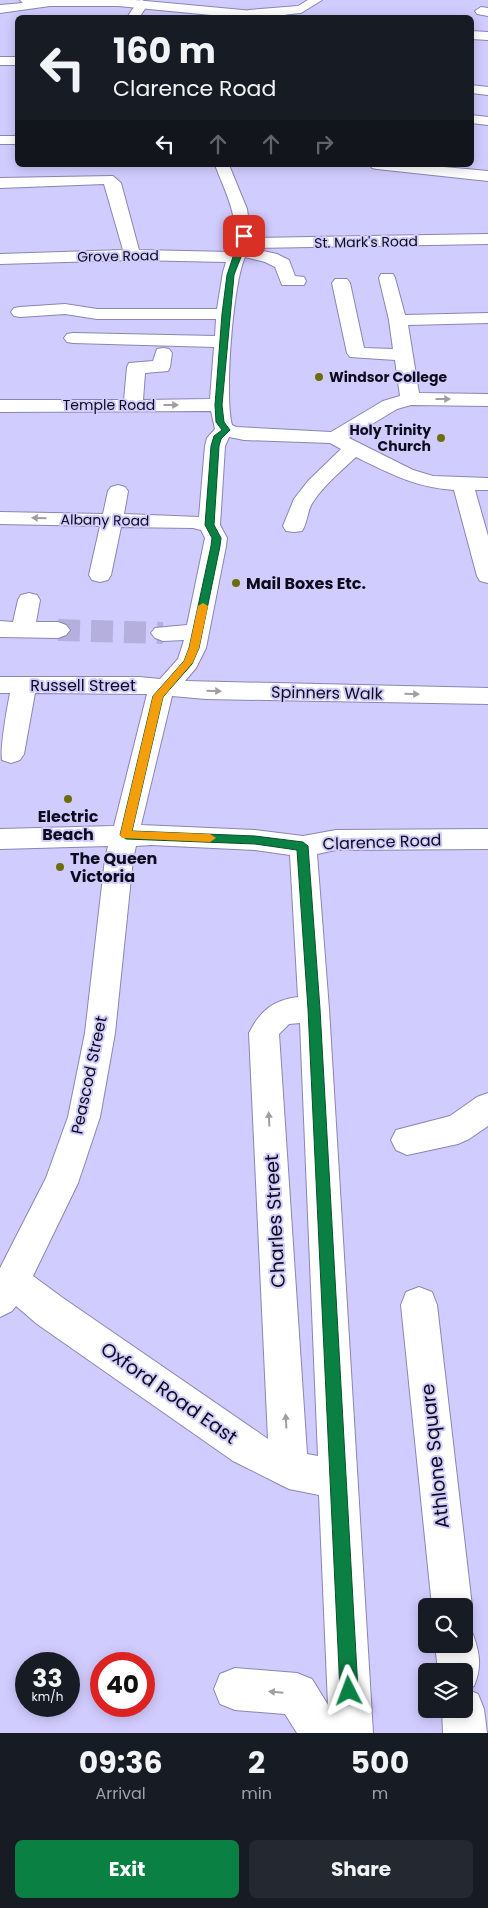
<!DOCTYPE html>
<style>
body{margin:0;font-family:Poppins,sans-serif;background:#242831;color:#f1f3f6;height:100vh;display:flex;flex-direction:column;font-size:19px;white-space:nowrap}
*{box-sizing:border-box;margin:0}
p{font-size:16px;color:#9ea1a6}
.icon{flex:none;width:28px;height:28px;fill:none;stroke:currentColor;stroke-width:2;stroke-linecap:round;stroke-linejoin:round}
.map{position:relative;height:1733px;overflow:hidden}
.side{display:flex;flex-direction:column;background:#171b24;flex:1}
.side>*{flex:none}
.hud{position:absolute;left:15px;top:15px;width:459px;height:152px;border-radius:8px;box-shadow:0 2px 12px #0003;background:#171b24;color:#f1f3f6;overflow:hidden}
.tools{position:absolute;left:418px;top:1598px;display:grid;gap:10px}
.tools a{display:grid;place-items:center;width:55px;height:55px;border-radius:8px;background:#171b24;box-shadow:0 2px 12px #0003;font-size:25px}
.speed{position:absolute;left:15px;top:1652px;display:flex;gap:10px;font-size:25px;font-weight:700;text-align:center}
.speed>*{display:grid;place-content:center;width:65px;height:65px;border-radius:50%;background:#171b24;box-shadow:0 2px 12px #0003;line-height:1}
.speed small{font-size:12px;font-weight:400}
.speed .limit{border:8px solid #d22;background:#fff;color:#111}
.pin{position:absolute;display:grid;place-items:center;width:42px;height:42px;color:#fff;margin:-21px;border-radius:10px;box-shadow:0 2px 8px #0006}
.me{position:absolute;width:55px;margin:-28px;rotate:357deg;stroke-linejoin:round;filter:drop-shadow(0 0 4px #0008)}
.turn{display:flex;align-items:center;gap:18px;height:105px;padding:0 15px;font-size:22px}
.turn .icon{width:65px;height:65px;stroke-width:2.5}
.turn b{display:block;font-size:35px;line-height:42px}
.lanes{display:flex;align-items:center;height:48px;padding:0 15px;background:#0003;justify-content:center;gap:25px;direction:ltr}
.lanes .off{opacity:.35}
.eta{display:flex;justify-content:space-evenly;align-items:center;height:85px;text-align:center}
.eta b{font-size:30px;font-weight:700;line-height:35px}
.action{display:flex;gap:10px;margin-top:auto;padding:10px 15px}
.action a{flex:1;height:58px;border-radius:8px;background:#0b8043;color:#fff;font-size:20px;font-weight:700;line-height:58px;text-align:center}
.action a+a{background:#242831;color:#f1f3f6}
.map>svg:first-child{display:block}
</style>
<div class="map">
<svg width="488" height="1733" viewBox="0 0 488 1733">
<rect width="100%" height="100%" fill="#d1ccfe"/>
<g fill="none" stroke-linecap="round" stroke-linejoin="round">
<path stroke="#b4afdc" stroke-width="22" stroke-dasharray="22 11" stroke-linecap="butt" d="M 58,630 L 163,633"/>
<defs>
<path id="minor" d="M 142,0 L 148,4 L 139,18 L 129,18 L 128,16 L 138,1 Z
M 308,0 L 322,0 L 301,13 L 251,18 L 245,17 L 243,14 L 249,10 L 298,6 Z
M 481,7 L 488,8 L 488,16 L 477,14 L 475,11 Z
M 0,57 L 18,57 L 18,65 L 0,65 Z
M 471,85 L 488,87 L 488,95 L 471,93 Z
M 471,115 L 488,117 L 488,125 L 471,123 Z
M 0,136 L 18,136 L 18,144 L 0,144 Z
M 215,165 L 229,165 L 247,209 L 251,238 L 488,234 L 488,244 L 249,248 L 277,254 L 289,260 L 295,276 L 304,277 L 306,281 L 304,285 L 282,285 L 275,267 L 265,262 L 245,257 C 233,282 224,397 232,425 L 236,427 L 331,432 L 383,401 L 400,396 L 395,360 L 350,357 L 347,353 L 332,283 L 335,279 L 347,279 L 350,283 L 364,348 L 393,349 L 389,320 L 379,278 L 381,274 L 393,274 L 395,278 L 405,315 L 488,313 L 488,323 L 408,325 L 419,393 L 488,394 L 488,406 L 411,405 L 397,409 L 349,438 L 413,470 L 433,476 L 488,478 L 488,490 L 475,490 L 488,536 L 488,583 L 480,581 L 477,576 L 454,490 C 414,487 391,474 356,457 C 341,471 324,485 313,502 C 307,510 308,522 302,531 L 294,532 L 286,531 L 283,526 L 294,499 L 308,481 L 341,449 L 330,443 L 244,440 L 229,437 L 225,446 L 220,525 L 227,538 L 226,546 L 206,648 L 196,668 L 185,681 L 488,688 L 488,704 L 206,699 L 172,696 L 141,825 L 255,830 L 303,836 L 336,830 L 488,829 L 488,849 L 336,850 L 317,854 L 329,1009 L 373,1733 L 297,1733 L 285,1714 L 235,1710 L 220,1704 L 214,1689 L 220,1674 L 235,1668 L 297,1673 L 312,1679 L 328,1705 L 319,1495 L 289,1489 L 233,1461 L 37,1324 L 16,1306 L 12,1311 L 0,1317 L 0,1268 L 46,1178 L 68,1117 L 85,1033 L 105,859 L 108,846 L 0,849 L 0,829 L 114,826 L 147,694 L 35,693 L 24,754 L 20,760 L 11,763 L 2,760 C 0,748 7,708 10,693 L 0,693 L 0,677 L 139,677 L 160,679 L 178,659 L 184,640 L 163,641 L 155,638 L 151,633 L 155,628 L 187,625 L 205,538 L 201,530 L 193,528 L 121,527 L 111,575 L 108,580 L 100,582 L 92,580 L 89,575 L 100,526 L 0,524 L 0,512 L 103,514 L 108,491 L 111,487 L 118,485 L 125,487 L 128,491 L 124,514 L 199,517 L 205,446 L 207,438 L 215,429 L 211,411 L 0,412 L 0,400 L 124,400 L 127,367 L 129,363 L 153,361 L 157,349 L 163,348 L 169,349 L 172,353 L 170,367 L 168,371 L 145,373 L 143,400 L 210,399 L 214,347 L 73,343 L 67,342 L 64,338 L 67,334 L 73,333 L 215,336 L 216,319 L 97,319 L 65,314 L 20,317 L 14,316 L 11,312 L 14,308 L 20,307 L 65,304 L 97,309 L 217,309 L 223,272 L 226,262 L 132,260 L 0,264 L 0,254 L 123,250 L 104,184 L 0,188 L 0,178 L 113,176 L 121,183 L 139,250 L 231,252 C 243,223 225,192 215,165 ZM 151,845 L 255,850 L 290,855 L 298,997 C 273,1000 260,1011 249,1033 L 268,1439 L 63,1298 L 33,1276 L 78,1183 L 100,1117 L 115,1033 L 133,859 L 136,846 ZM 300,1023 L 318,1456 L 307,1454 L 279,1034 L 289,1024 Z
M 370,165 L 422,165 L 488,171 L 488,181 L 377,169 L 372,168 Z
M 29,593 L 37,595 L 40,600 L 36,622 L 58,622 L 66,625 L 70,630 L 66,635 L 58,638 L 0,637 L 0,621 L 13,622 L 18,600 L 21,595 Z
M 488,1093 L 488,1126 L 469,1139 L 458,1144 L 407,1155 L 396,1150 L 391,1140 L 396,1130 L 450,1116 L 477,1097 Z
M 419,1287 L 432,1292 L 437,1305 L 472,1606 L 466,1620 L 464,1622 L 464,1606 L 432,1606 L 401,1305 L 406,1292 Z
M 464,1626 L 471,1629 C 479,1650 483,1665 474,1686 L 466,1689 L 478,1694 L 484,1709 L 487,1733 L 443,1733 L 442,1709 L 464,1709 L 464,1671 L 438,1671 L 435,1644 L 464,1644 Z"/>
<path id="major" d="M 20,0 L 135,0 L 285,14 L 291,18 L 242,18 L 118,6 L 50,6 L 0,13 L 0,5 L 23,3 Z
M 471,31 L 488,32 L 488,40 L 471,39 Z"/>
</defs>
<use href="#minor" stroke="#8a85b3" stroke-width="2"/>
<use href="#major" stroke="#8a85b3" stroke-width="2"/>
<use href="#minor" fill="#fff" fill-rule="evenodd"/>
<use href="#major" fill="#fff" fill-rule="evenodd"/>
</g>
<defs><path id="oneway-solid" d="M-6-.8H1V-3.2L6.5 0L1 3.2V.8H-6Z" transform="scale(1.25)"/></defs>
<g fill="#9f9ea4">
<use href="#oneway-solid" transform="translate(443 399)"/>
<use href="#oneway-solid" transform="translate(171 405)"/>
<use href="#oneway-solid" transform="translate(39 518) rotate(-179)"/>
<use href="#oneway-solid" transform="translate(214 691) rotate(1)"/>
<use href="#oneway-solid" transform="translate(412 694) rotate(1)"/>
<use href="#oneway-solid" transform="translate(269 1119) rotate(-93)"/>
<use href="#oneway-solid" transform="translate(286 1421) rotate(-93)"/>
<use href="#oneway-solid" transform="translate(276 1692) rotate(-175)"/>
</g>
<path fill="#0b8043" stroke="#07532c" d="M 244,234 L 247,236 C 245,250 239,261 234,275 L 222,405 L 224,422 L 230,430 L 221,439 L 219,446 L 214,525 L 221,538 L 220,546 L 199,648 L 192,664 L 163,697 L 132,831 L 255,836 L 303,842 L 308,846 L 320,1009 L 358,1691 L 355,1697 L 349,1700 L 343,1697 L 340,1691 L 308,1009 L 297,850 L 255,844 L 126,839 L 120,835 L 153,696 L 184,661 L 189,648 L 211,546 L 212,538 L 205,525 L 211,446 L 214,436 L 222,430 L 216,422 L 215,405 L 222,314 L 227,275 L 233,257 L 238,251 L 240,236 Z"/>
<path fill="#f59e0b" d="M 203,603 L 208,606 L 199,648 L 193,662 L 163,697 L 132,831 L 210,834 L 216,838 L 210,842 L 122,838 L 120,835 L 153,696 L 184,661 L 189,648 L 198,606 Z"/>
<g fill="#6d6d0d" stroke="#d1ccfe" stroke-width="2">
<circle cx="319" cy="377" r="5"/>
<circle cx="441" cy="438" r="5"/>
<circle cx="236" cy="583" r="5"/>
<circle cx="68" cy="799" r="5"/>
<circle cx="60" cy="867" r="5"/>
</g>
<g text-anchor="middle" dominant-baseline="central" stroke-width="4" stroke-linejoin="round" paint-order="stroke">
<g font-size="14" fill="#0e0c1c" stroke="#d1ccfe">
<text transform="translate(366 242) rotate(-1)">St. Mark's Road</text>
<text transform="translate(118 256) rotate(-1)">Grove Road</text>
<text x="109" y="405">Temple Road</text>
<text transform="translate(105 520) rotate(1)">Albany Road</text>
</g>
<g font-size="14" font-weight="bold" fill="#0e0c1c" stroke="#d1ccfe" text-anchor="start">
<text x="329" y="377">Windsor College</text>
<text x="431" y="430" text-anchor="end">Holy Trinity<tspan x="431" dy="16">Church</tspan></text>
</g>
<g font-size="16" font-weight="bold" fill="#0e0c1c" stroke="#d1ccfe" text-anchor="start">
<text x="246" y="583">Mail Boxes Etc.</text>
<text x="68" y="816" text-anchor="middle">Electric<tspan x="68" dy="18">Beach</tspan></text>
<text x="70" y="858">The Queen<tspan x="70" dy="18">Victoria</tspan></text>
</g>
<g font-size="16" fill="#0e0c1c" stroke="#d1ccfe">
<text x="83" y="685">Russell Street</text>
<text transform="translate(327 693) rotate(1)">Spinners Walk</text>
<text transform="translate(382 842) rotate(-2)">Clarence Road</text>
<text transform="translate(89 1075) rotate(-78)">Peascod Street</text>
</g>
<g font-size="19" fill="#0e0c1c" stroke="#d1ccfe">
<text transform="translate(275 1221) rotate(-93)">Charles Street</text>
<text transform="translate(169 1393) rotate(35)">Oxford Road East</text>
<text transform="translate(435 1456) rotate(-96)">Athlone Square</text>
</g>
</g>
</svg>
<div class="tools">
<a><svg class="icon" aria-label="search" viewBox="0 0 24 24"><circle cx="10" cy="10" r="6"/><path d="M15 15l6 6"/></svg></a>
<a><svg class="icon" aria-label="layers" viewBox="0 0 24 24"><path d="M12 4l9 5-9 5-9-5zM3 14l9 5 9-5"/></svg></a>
</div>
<div class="speed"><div>33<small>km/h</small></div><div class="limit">40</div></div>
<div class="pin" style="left:244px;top:236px;background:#d93025"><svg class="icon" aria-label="arrive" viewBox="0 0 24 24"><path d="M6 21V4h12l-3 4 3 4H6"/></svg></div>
<svg class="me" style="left:349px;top:1691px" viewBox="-20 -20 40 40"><path d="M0-17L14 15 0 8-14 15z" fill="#0b8043" stroke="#fff" stroke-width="4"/></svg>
<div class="hud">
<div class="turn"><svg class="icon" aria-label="left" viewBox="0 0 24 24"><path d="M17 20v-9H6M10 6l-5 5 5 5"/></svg><div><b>160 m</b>Clarence Road</div></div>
<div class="lanes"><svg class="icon" aria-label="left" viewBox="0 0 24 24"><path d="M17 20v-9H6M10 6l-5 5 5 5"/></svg><svg class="icon off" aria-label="ahead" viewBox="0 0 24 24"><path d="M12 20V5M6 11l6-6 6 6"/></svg><svg class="icon off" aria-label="ahead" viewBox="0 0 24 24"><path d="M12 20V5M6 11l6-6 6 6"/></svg><svg class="icon off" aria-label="right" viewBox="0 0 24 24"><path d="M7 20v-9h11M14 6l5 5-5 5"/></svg></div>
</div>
</div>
<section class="side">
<div class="eta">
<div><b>09:36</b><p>Arrival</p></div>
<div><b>2</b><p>min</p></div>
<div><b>500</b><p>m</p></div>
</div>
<div class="action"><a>Exit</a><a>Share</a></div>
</section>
